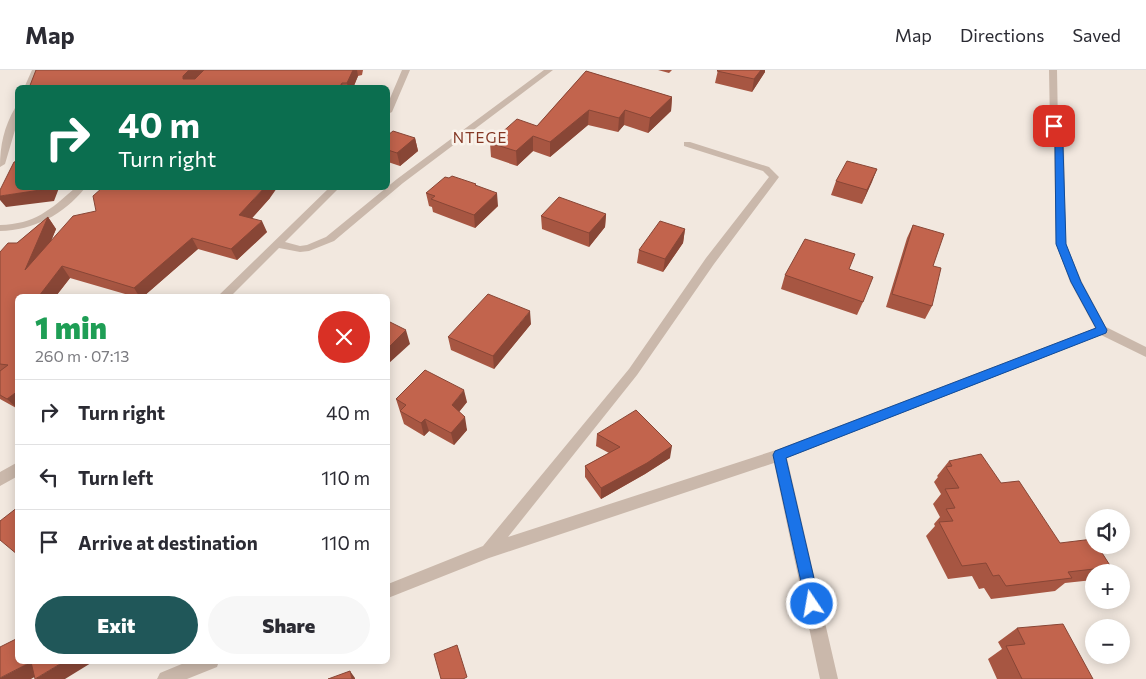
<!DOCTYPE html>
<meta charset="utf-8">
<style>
body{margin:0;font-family:Commissioner,sans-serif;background:#f7f7f7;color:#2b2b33;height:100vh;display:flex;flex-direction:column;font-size:19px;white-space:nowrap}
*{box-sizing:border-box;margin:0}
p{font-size:16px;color:#7c7c81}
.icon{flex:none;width:28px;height:28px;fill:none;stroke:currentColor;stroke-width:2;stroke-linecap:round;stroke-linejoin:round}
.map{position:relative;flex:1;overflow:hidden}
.side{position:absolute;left:15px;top:224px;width:375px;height:370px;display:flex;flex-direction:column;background:#fff;border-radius:8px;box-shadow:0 2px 12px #0003}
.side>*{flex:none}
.banner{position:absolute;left:15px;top:15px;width:375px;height:105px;border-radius:8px;box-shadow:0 2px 12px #0003;background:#0b6e4f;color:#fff;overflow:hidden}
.tools{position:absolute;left:1085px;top:439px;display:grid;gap:10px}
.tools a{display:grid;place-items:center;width:45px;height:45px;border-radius:50%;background:#fff;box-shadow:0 2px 12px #0003;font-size:25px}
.pin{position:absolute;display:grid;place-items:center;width:42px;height:42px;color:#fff;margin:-21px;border-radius:10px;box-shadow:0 2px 8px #0006}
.me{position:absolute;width:55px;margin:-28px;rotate:348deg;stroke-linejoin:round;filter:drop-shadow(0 0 4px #0008)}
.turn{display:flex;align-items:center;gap:18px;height:105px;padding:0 20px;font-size:22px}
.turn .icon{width:65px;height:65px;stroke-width:2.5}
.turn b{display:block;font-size:35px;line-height:42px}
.round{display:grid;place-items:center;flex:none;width:52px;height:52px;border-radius:26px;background:#f7f7f7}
.summary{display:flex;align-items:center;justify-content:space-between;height:85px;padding:0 20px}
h1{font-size:30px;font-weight:800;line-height:38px;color:#1e9e55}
.button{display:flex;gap:10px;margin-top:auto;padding:10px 20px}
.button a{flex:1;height:58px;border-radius:30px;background:#205759;color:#fff;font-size:20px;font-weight:800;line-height:58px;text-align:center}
.button a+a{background:#f7f7f7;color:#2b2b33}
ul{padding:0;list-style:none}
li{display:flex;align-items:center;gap:15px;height:65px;padding:0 20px;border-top:1px solid #e1e1e2}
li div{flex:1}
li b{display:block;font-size:19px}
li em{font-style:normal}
header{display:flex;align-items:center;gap:30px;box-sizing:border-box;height:70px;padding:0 25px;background:#fff;border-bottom:1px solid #e1e1e2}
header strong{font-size:24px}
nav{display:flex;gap:28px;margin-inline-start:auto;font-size:18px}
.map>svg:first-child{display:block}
</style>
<header>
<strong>Map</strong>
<nav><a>Map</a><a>Directions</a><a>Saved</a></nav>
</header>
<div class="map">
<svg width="1146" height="609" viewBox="0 0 1146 609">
<rect width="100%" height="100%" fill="#f2e8df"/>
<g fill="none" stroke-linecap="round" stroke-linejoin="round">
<path fill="#cab8ab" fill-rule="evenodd" d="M 32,0 L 40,0 L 32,18 L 24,18 Z
M 402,0 L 410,0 L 392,42 L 388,44 L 388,33 Z
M 544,0 L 553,0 L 403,113 L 334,171 L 309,181 L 300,182 L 279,178 L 231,226 L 218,226 L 329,118 L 339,118 L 285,172 L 300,176 L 307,175 L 326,167 L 397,109 Z
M 1049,0 L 1057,0 L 1058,56 L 1064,76 L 1066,174 L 1082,212 L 1106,257 L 1146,277 L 1146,287 L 1101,265 L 787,388 L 838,609 L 820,609 L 774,393 L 489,488 L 388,528 L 388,514 L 483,476 L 629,299 L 706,188 L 769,107 L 763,101 L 684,76 L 684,72 L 690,72 L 769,97 L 779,107 L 714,194 L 637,305 L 508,467 L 776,380 L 1095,258 L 1070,212 L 1056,174 L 1054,76 L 1050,56 Z
M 15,38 L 18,38 L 18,50 L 5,94 L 0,97 C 0,75 4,57 15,38 Z
M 75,118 L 85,118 C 63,145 34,160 0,161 L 0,155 C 35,154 50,140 75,118 Z
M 18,392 L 18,406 L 0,416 L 0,402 Z
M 189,591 L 219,591 L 217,597 L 187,609 L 157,609 L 160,603 Z"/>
</g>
<path fill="#a75642" d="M 36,0 L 363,0 L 362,5 L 358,6 L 353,18 L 29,18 Z
M 658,0 L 672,0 L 669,3 Z
M 718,0 L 765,0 L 765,2 L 752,22 L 715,13 Z
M 586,1 L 672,27 L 671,41 L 648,63 L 624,55 L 618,62 L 588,55 L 550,87 L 533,81 L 517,96 L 491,87 L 490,73 L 537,56 Z
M 388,65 L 415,68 L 418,81 L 400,96 L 388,92 Z
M 877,99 L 862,134 L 831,125 L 836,111 Z
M 449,108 L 476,114 L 476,116 L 498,136 L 475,158 L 433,142 L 432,137 L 429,136 L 426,123 Z
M 270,128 L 252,148 L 267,162 L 237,190 L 198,179 L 144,226 L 132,226 L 70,208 L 56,226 L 18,226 L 18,339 L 0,329 L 0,182 L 17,173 L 48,147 L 56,159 L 51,171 L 96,141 Z
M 606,144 L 605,157 L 589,177 L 542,159 L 541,146 Z
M 913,155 L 933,196 L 932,236 L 925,249 L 886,237 L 907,168 Z
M 685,159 L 683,173 L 663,202 L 637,193 L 639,180 Z
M 849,199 L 863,232 L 857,245 L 781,219 L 785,205 Z
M 531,254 L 494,299 L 451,280 L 448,267 Z
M 396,329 L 467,332 L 459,342 L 467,360 L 454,375 L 429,361 L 424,366 L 404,354 Z
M 597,364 L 670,388 L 645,404 L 601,429 L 585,407 L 585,396 L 609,383 L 596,376 Z
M 949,391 L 1001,413 L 1060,473 L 1111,497 L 1103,502 L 1094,502 L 1094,509 L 1093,510 L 1065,513 L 1055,521 L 991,529 L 984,518 L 979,519 L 972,506 L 948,509 L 926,466 L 935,456 L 934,454 L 940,447 L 933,434 L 941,424 L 934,412 L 938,407 L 937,406 Z
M 1017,558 L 1093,609 L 997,609 L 988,589 L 1002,579 L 998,572 Z"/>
<path fill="#884636" d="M 189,0 L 205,0 L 188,18 L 183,9 L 183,6 Z
M 353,0 L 357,0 L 358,6 L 353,18 L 348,18 L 347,13 Z
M 761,0 L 765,0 L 765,2 L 752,22 L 754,9 Z
M 342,13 L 343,18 L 339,18 Z
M 672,27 L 671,41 L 648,63 L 650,48 Z
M 589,40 L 588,55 L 550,87 L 550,72 Z
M 625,40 L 624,55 L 618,62 L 619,48 Z
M 533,66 L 533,81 L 517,96 L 516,81 Z
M 415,68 L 418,81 L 400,96 L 397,83 Z
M 877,99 L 872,112 L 862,134 L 867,120 Z
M 47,118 L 59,118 L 54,131 L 6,137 L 0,130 L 0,126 Z
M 264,118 L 277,118 L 270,128 L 245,156 L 239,145 Z
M 497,123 L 498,136 L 475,158 L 474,145 Z
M 606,144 L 605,157 L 589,177 L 589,163 Z
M 48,147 L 56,159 L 34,212 L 25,200 Z
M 262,151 L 267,162 L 237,190 L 231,179 Z
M 685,159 L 683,173 L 663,202 L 665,189 Z
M 192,168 L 198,179 L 144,226 L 139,226 L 134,218 Z
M 62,196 L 70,208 L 56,226 L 39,226 Z
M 530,241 L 531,254 L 494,299 L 493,286 Z
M 406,260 L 410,274 L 388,294 L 388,278 Z
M 464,320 L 467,332 L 454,348 L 452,335 Z
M 18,321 L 18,339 L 7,329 Z
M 465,347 L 467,360 L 454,375 L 451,363 Z
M 425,349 L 429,361 L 424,366 L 421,353 Z
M 672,376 L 670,388 L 645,404 L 601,429 L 601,418 Z
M 65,591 L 91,591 L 91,593 L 65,609 L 35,609 Z
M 31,592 L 47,600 L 31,609 L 0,609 L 0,608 Z
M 350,601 L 355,608 L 355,609 L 352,609 Z"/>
<path fill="#c2644d" stroke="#884636" d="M 36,0 L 189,0 L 183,6 L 183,9 L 195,9 L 204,0 L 353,0 L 347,13 L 342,13 L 339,18 L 29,18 Z
M 718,0 L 761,0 L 754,9 L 717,1 Z
M 586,1 L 672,27 L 650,48 L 625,40 L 619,48 L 589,40 L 550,72 L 533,66 L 516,81 L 490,73 L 517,49 L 537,56 Z
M 393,61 L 415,68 L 397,83 L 388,80 L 388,65 Z
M 18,91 L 18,118 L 47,118 L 47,119 L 0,126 L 0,120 L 14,92 Z
M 847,91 L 877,99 L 867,120 L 836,111 Z
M 452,106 L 476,114 L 475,115 L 497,123 L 474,145 L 431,129 L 435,126 L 426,123 L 445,107 L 449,108 Z
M 102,118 L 264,118 L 239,145 L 262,151 L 231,179 L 192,168 L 134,218 L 62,196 L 39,226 L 18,226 L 18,321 L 7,329 L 0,325 L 0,301 L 8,295 L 0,294 L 0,182 L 8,173 L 17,173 L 48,147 L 25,200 L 73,146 L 96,141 L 93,126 Z
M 559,127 L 606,144 L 589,163 L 541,146 Z
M 660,151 L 685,159 L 665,189 L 639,180 Z
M 913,155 L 944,164 L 933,196 L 941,198 L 932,236 L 892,224 Z
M 805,169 L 855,184 L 849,199 L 873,207 L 863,232 L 785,205 Z
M 488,224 L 530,241 L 493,286 L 448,267 Z
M 388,251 L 406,260 L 388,278 Z
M 425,300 L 464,320 L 452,335 L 465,347 L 451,363 L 425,349 L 421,353 L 400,341 L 406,335 L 396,329 Z
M 636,340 L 672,376 L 647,393 L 601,418 L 585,396 L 620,377 L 597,364 Z
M 981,384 L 1001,413 L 1019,411 L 1060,473 L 1093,469 L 1094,475 L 1097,475 L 1111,497 L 1068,502 L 1072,508 L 1006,516 L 999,505 L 993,506 L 986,493 L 962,496 L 939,452 L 953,451 L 946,439 L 955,438 L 945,419 L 959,418 L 946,397 L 952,396 L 949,391 Z
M 18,437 L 18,485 L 0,470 L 0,451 Z
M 1063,554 L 1093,609 L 1022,609 L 1006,576 L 1025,574 L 1017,558 Z
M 18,568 L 18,591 L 65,591 L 35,609 L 31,592 L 0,608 L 0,577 Z
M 457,575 L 467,607 L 463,609 L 441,609 L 434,584 Z
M 350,601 L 352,609 L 328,609 Z"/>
<path fill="#1a73e8" stroke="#114b97" d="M 1054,54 L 1058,56 L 1063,76 L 1066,174 L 1081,212 L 1107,260 L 1106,263 L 786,388 L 820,534 L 818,539 L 812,541 L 807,539 L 773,385 L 775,381 L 1096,258 L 1071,212 L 1056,174 L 1055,76 L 1050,56 Z"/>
<g text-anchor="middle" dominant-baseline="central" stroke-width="5" stroke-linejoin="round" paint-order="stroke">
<g font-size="15" letter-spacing="1" fill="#853825" stroke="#faf3eb">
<text x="480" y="67">NTEGE</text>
</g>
</g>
</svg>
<div class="tools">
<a><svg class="icon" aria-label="sound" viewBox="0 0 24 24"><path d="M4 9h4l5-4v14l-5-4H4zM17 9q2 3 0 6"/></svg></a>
<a>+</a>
<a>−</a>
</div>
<div class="pin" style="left:1054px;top:56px;background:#d93025"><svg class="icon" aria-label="arrive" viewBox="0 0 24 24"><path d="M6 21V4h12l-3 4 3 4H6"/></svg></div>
<svg class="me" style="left:812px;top:534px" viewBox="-20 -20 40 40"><circle r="17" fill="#1a73e8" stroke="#fff" stroke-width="3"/><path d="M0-11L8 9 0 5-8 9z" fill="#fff"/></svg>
<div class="banner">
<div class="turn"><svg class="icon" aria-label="right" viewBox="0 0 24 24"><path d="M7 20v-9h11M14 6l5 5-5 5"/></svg><div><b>40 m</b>Turn right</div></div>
</div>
<section class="side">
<div class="summary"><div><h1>1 min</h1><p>260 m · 07:13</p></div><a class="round" style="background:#d93025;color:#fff"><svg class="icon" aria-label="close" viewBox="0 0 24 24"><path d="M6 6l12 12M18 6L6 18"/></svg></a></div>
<ul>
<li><svg class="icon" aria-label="right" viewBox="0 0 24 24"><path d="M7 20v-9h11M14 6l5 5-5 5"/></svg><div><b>Turn right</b></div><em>40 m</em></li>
<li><svg class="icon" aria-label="left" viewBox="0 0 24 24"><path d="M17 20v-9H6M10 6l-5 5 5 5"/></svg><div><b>Turn left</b></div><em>110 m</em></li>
<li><svg class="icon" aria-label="arrive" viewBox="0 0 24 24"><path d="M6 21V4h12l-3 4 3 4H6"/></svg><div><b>Arrive at destination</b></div><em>110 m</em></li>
</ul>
<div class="button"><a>Exit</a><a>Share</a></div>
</section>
</div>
